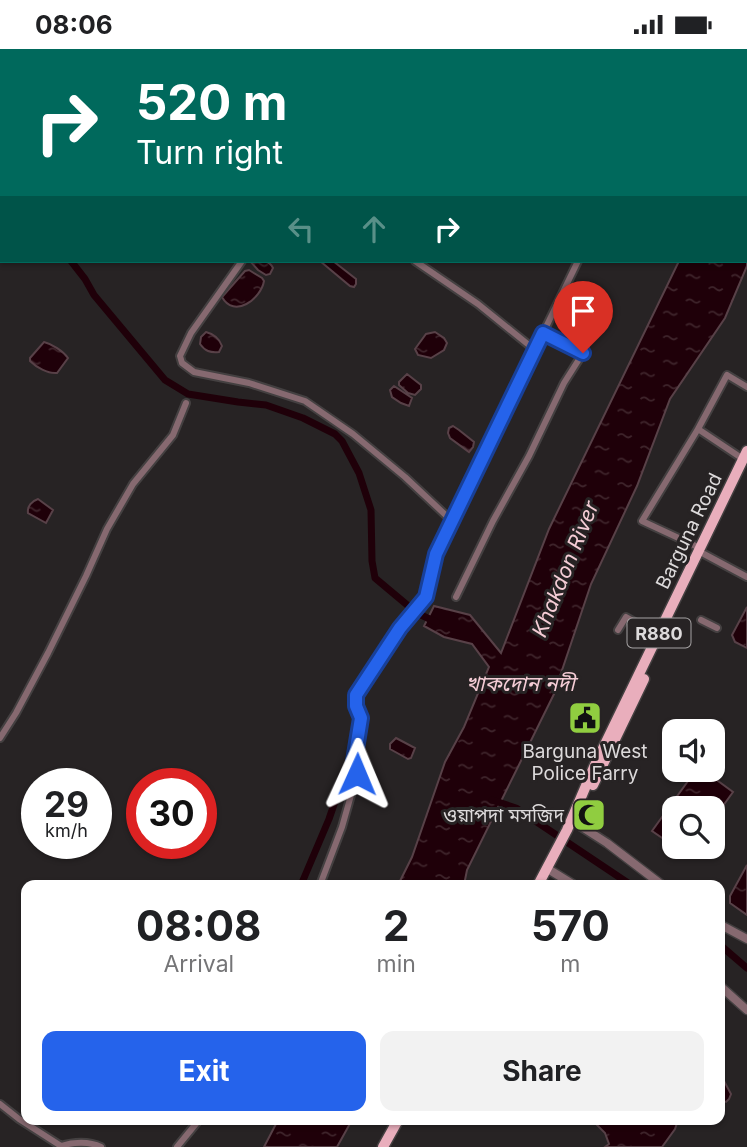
<!DOCTYPE html>
<meta charset="utf-8">
<style>
body{margin:0;font-family:Inter,"Noto Sans Bengali",sans-serif;background:#f2f2f2;color:#202124;height:100vh;display:flex;flex-direction:column;font-size:26px;white-space:nowrap}
*{box-sizing:border-box;margin:0}
p{font-size:23px;color:#757577}
.icon{flex:none;width:38px;height:38px;fill:none;stroke:currentColor;stroke-width:2;stroke-linecap:round;stroke-linejoin:round}
.map{position:relative;flex:1;overflow:hidden}
.details{position:absolute;left:21px;top:831px;width:704px;height:245px;display:flex;flex-direction:column;background:#fff;border-radius:14px;box-shadow:0 2px 5px #0004}
.details>*{flex:none}
.banner{position:absolute;left:0px;top:0px;width:747px;height:214px;box-shadow:0 2px 5px #0004;background:#00695c;color:#fff;overflow:hidden}
.fabs{position:absolute;left:662px;top:670px;display:grid;gap:14px}
.fabs a{display:grid;place-items:center;width:63px;height:63px;border-radius:14px;background:#fff;box-shadow:0 2px 5px #0004;font-size:35px}
.speed{position:absolute;left:21px;top:719px;display:flex;gap:14px;font-size:35px;font-weight:700;text-align:center}
.speed>*{display:grid;place-content:center;width:91px;height:91px;border-radius:50%;background:#fff;box-shadow:0 2px 5px #0004;line-height:1}
.speed small{font-size:18px;font-weight:400}
.speed .limit{border:10px solid #d22;background:#fff;color:#111}
.pin{position:absolute;display:grid;place-items:center;width:60px;height:60px;color:#fff;margin:-72px -30px;border-radius:50% 50% 50% 0;rotate:-45deg;box-shadow:0 0 7px #0007}
.pin .icon{rotate:45deg}
.me{position:absolute;width:77px;margin:-38px;rotate:1deg;stroke-linejoin:round;filter:drop-shadow(0 0 5px #0008)}
.turn{display:flex;align-items:center;gap:24px;height:147px;padding:0 21px;font-size:32px}
.turn .icon{width:91px;height:91px;stroke-width:2.5}
.turn b{display:block;font-size:49px;line-height:60px}
.lanes{display:flex;align-items:center;height:66px;padding:0 21px;background:#0003;justify-content:center;gap:35px;direction:ltr}
.lanes .off{opacity:.35}
.eta{display:flex;justify-content:space-evenly;align-items:center;height:119px;text-align:center}
.eta b{font-size:42px;font-weight:700;line-height:49px}
.action{display:flex;gap:14px;margin-top:auto;padding:14px 21px}
.action a{flex:1;height:80px;border-radius:14px;background:#2563eb;color:#fff;font-size:28px;font-weight:700;line-height:80px;text-align:center}
.action a+a{background:#f2f2f2;color:#202124}
.status{display:flex;justify-content:space-between;align-items:center;height:49px;padding:0 35px;background:#fff;direction:ltr}
.status svg{height:19px;fill:currentColor}
.map>svg:first-child{display:block}
</style>
<div class="status"><b>08:06</b><svg viewBox="0 0 49 12"><path d="M0 12V9h3v3zM5 12V6h3v6zM10 12V3h3v9zM15 12V0h3v12zM26 1h20v11H26zM47 4h2v5h-2z"/></svg></div>
<div class="map">
<svg width="747" height="1098" viewBox="0 0 747 1098">
<defs>
<pattern id="water-ripples" width="26" height="14" patternUnits="userSpaceOnUse" patternTransform="scale(1.75)"><rect width="26" height="14" fill="#1f0009"/><path d="M2 4q2-2 4 0t4 0M15 11q2-2 4 0t4 0" fill="none" stroke="#3f252c"/></pattern>
</defs>
<rect width="100%" height="100%" fill="#272324"/>
<path fill="url(#water-ripples)" stroke="#584148" stroke-width="2" d="M 747,69 L 747,217 L 725,269 L 670,350 L 637,437 L 591,535 L 554,645 L 467,821 L 464,836 L 398,836 L 412,808 L 445,713 L 464,678 L 489,618 L 472,595 L 444,588 L 424,577 L 434,557 L 470,566 L 501,604 L 549,480 L 679,212 L 746,212 L 746,72 Z
M 250,212 C 259,212 269,210 273,219 L 270,225 L 266,226 L 258,221 Z
M 320,212 L 333,212 L 356,230 L 356,235 L 354,238 L 350,237 Z
M 249,221 L 262,229 L 264,232 C 261,250 234,270 222,248 L 245,222 Z
M 206,283 C 214,285 219,289 222,297 L 219,303 C 210,304 205,302 200,295 L 201,288 Z
M 435,283 L 444,289 L 447,294 L 444,301 L 431,309 L 418,306 L 415,300 L 426,285 Z
M 44,293 C 52,295 63,302 68,309 L 57,324 C 48,325 36,318 30,312 L 30,309 Z
M 407,325 L 421,336 L 421,340 L 415,346 L 408,344 L 399,336 L 399,333 Z
M 394,337 L 412,349 L 409,357 L 401,354 L 392,348 L 390,341 Z
M 453,377 L 459,381 L 474,393 L 473,398 L 469,403 L 450,389 L 448,384 L 449,379 Z
M 38,450 L 53,461 L 46,474 L 28,464 C 27,457 32,452 38,450 Z
M 747,558 L 747,599 L 735,593 L 732,586 Z
M 396,689 L 415,699 L 411,709 L 408,710 L 390,700 L 390,695 Z
M 696,721 L 703,721 L 733,743 L 712,772 L 712,760 L 674,760 L 674,797 L 652,782 Z
M 747,816 L 747,866 L 730,854 L 730,847 Z
M 719,1029 L 724,1032 L 731,1045 L 729,1050 L 726,1053 L 719,1051 Z
M 278,1071 L 352,1071 L 337,1098 L 264,1098 Z
M 592,1071 L 678,1071 L 675,1080 L 662,1098 L 605,1098 L 609,1095 L 605,1084 Z"/>
<g fill="none" stroke-linecap="round" stroke-linejoin="round">
<path stroke="#1f0009" stroke-width="7" d="M 0,129 L 2,131
M 71,212 L 85,230 L 94,246 L 165,331 L 188,345 L 238,353 L 266,356 L 303,369 L 335,385 L 342,392 L 359,424 L 371,461 L 372,512 L 375,529 L 412,560
M 421,566 L 436,573
M 492,751 L 516,759 L 631,836
M 301,836 L 329,770 L 340,738
M 719,895 L 747,919"/>
<defs>
<path id="minor" d="M 558,0 L 560,2
M 376,2 L 378,0
M 681,2 L 682,0
M 242,212 L 191,284 L 180,307 L 182,314 L 194,323 L 249,334 L 305,352 L 353,385 L 405,428 L 452,472
M 415,212 L 478,255 L 535,301
M 698,380 L 727,326 L 747,338
M 700,499 L 642,472 L 698,380 L 743,410
M 704,505 L 747,528
M 456,548 L 493,472 L 529,407 L 564,334 L 583,304 L 543,284
M 701,571 L 717,579
M 618,581 L 626,568 L 658,586
M 0,689 L 16,664 L 48,604 L 86,527 L 107,480 L 133,435 L 173,386 L 186,354
M 320,836 L 342,778 L 357,725 L 354,712 L 361,669 L 356,657 L 356,646 L 400,579 L 426,548 L 436,505 L 578,212
M 0,1055 L 19,1070 L 61,1097 C 73,1093 89,1092 101,1098
M 177,1098 L 199,1071"/>
<path id="tertiary" d="M 571,771 L 607,794 L 662,836
M 548,820 L 574,836
M 719,875 L 747,890
M 719,936 L 747,961"/>
<path id="primary" d="M 593,736 L 644,630
M 538,836 L 567,781 L 594,718 L 747,402
M 383,1098 L 398,1071"/>
</defs>
<use href="#minor" stroke="#444041" stroke-width="10"/>
<use href="#tertiary" stroke="#444041" stroke-width="11"/>
<use href="#primary" stroke="#444041" stroke-width="13"/>
<use href="#minor" stroke="#866970" stroke-width="6"/>
<use href="#tertiary" stroke="#866970" stroke-width="8"/>
<use href="#primary" stroke="#e9aebc" stroke-width="10"/>
</g>
<g fill="none" stroke-linecap="round" stroke-linejoin="round">
<defs>
<path id="route" d="M 357,725 L 354,712 L 361,669 L 356,657 L 356,646 L 400,579 L 426,548 L 436,505 L 543,284 L 583,304"/>
</defs>
<use href="#route" stroke="#184099" stroke-width="18"/>
<use href="#route" stroke="#2563eb" stroke-width="12"/>
</g>
<defs>
<symbol id="civic-square" viewBox="-11 -11 22 22"><rect x="-9" y="-9" width="18" height="18" rx="4" fill="#90cd40" stroke="#272324"/><path d="M-.6-6.5H3V-4.5H.6V-3L4-1V1h2V6H-6V1h2V-1L-.6-3ZM-1.2 2.5V6h2.4V2.5Z" fill="#111"/></symbol>
<symbol id="mosque-square" viewBox="-11 -11 22 22"><rect x="-9" y="-9" width="18" height="18" rx="4" fill="#90cd40" stroke="#272324"/><path d="M3.5-4.9A6 6 0 1 0 3.5 4.9A5 5 0 1 1 3.5-4.9Z" fill="#111"/></symbol>
</defs>
<g fill-rule="evenodd">
<use href="#civic-square" x="566" y="650" width="38" height="38"/>
<use href="#mosque-square" x="570" y="747" width="38" height="38"/>
</g>
<g text-anchor="middle" dominant-baseline="central" stroke-width="6" stroke-linejoin="round" paint-order="stroke">
<rect fill="#272324" stroke="#a6a3a4" stroke-width="2" x="627.5" y="569.5" width="63" height="29" rx="5"/>
<g font-size="18" font-weight="bold" fill="#dddadb">
<text x="659" y="584">R880</text>
</g>
<g font-size="19" fill="#dddadb" stroke="#272324">
<text transform="translate(689 482) rotate(-64)">Barguna Road</text>
</g>
<g font-size="19" fill="#dddadb" stroke="#272324">
<text x="585" y="702">Barguna West<tspan x="585" dy="22">Police Farry</tspan></text>
<text x="564" y="766" text-anchor="end">ওয়াপদা মসজিদ</text>
</g>
<g font-size="21" font-style="italic" fill="#f5cdd6" stroke="#272324">
<text transform="translate(565 520) rotate(-68)">Khakdon River</text>
<text x="520" y="634">খাকদোন নদী</text>
</g>
</g>
</svg>
<div class="fabs">
<a><svg class="icon" aria-label="sound" viewBox="0 0 24 24"><path d="M4 9h4l5-4v14l-5-4H4zM17 9q2 3 0 6"/></svg></a>
<a><svg class="icon" aria-label="search" viewBox="0 0 24 24"><circle cx="10" cy="10" r="6"/><path d="M15 15l6 6"/></svg></a>
</div>
<div class="speed"><div>29<small>km/h</small></div><div class="limit">30</div></div>
<div class="pin" style="left:583px;top:304px;background:#d93025"><svg class="icon" aria-label="arrive" viewBox="0 0 24 24"><path d="M6 21V4h12l-3 4 3 4H6"/></svg></div>
<svg class="me" style="left:357px;top:725px" viewBox="-20 -20 40 40"><path d="M0-17L14 15 0 8-14 15z" fill="#2563eb" stroke="#fff" stroke-width="4"/></svg>
<div class="banner">
<div class="turn"><svg class="icon" aria-label="right" viewBox="0 0 24 24"><path d="M7 20v-9h11M14 6l5 5-5 5"/></svg><div><b>520 m</b>Turn right</div></div>
<div class="lanes"><svg class="icon off" aria-label="left" viewBox="0 0 24 24"><path d="M17 20v-9H6M10 6l-5 5 5 5"/></svg><svg class="icon off" aria-label="ahead" viewBox="0 0 24 24"><path d="M12 20V5M6 11l6-6 6 6"/></svg><svg class="icon" aria-label="right" viewBox="0 0 24 24"><path d="M7 20v-9h11M14 6l5 5-5 5"/></svg></div>
</div>
<section class="details">
<div class="eta">
<div><b>08:08</b><p>Arrival</p></div>
<div><b>2</b><p>min</p></div>
<div><b>570</b><p>m</p></div>
</div>
<div class="action"><a>Exit</a><a>Share</a></div>
</section>
</div>
